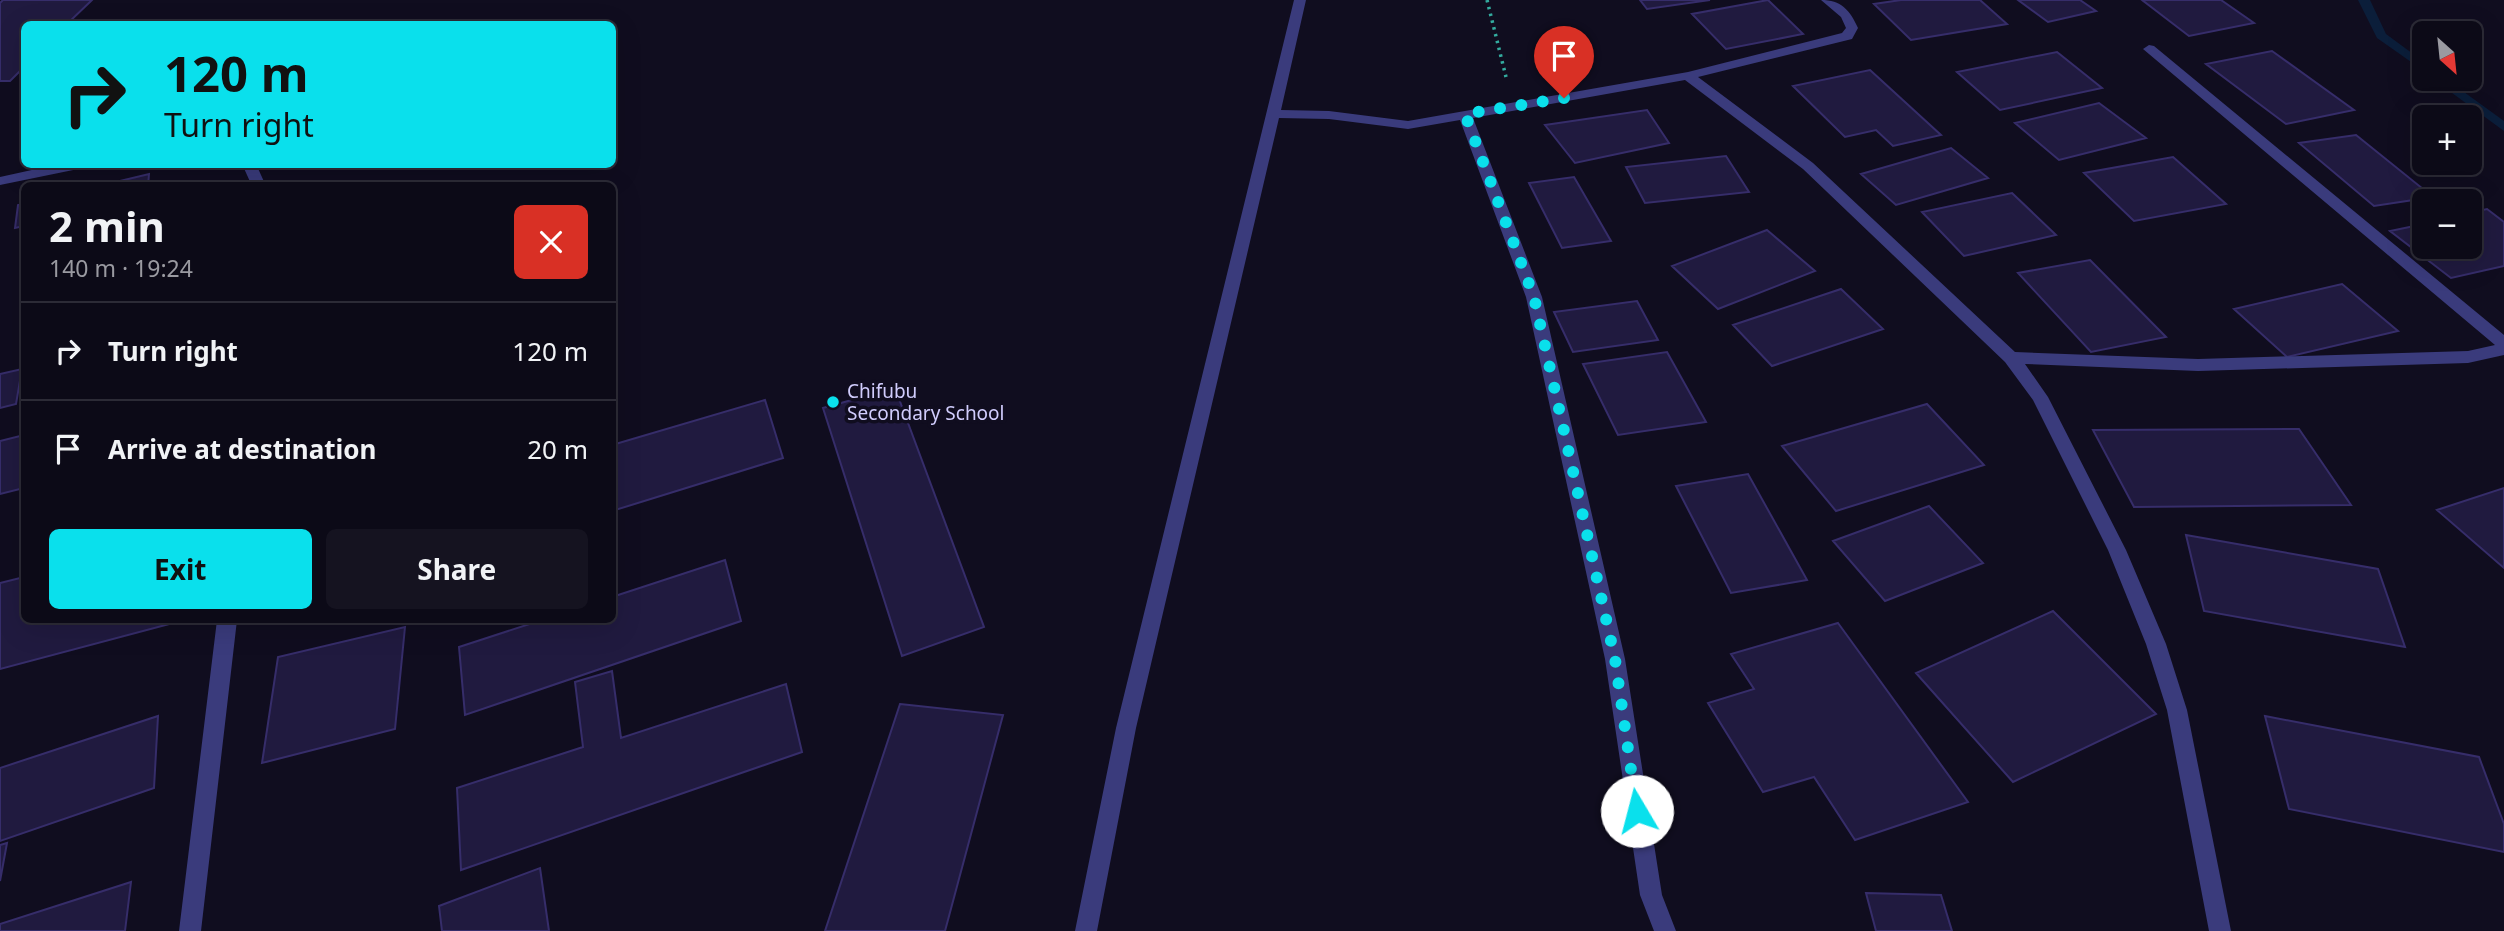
<!DOCTYPE html>
<meta charset="utf-8">
<style>
body{margin:0;font-family:"Noto Sans",sans-serif;background:#151320;color:#f1f3f6;height:100vh;display:flex;flex-direction:column;font-size:26px;white-space:nowrap}
*{box-sizing:border-box;margin:0}
p{font-size:23px;color:#9a9aa1}
.icon{flex:none;width:38px;height:38px;fill:none;stroke:currentColor;stroke-width:2;stroke-linecap:round;stroke-linejoin:round}
.map{position:relative;flex:1;overflow:hidden}
.sheet{position:absolute;left:21px;top:182px;width:595px;height:441px;display:flex;flex-direction:column;background:#0c0a17;border-radius:10px;box-shadow:0 7px 28px #0002,0 0 0 2px #2c2b36}
.sheet>*{flex:none}
.top-card{position:absolute;left:21px;top:21px;width:595px;height:147px;border-radius:10px;box-shadow:0 7px 28px #0002,0 0 0 2px #2c2b36;background:#0ae0ec;color:#111;overflow:hidden}
.needle{width:46px;rotate:153deg}
.controls{position:absolute;left:2412px;top:21px;display:grid;gap:14px}
.controls a{display:grid;place-items:center;width:70px;height:70px;border-radius:10px;background:#0c0a17;box-shadow:0 7px 28px #0002,0 0 0 2px #2c2b36;font-size:35px}
.pin{position:absolute;display:grid;place-items:center;width:60px;height:60px;color:#fff;margin:-72px -30px;border-radius:50% 50% 50% 0;rotate:-45deg;box-shadow:0 0 7px #0007}
.pin .icon{rotate:45deg}
.me{position:absolute;width:77px;margin:-38px;rotate:352deg;stroke-linejoin:round;filter:drop-shadow(0 0 5px #0008)}
.turn{display:flex;align-items:center;gap:24px;height:147px;padding:0 28px;font-size:32px}
.turn .icon{width:91px;height:91px;stroke-width:2.5}
.turn b{display:block;font-size:49px;line-height:60px}
.round{display:grid;place-items:center;flex:none;width:74px;height:74px;border-radius:10px;background:#151320}
.head{display:flex;align-items:center;justify-content:space-between;height:119px;padding:0 28px}
h1{font-size:42px;font-weight:700;line-height:52px}
.primary-button{display:flex;gap:14px;margin-top:auto;padding:14px 28px}
.primary-button a{flex:1;height:80px;border-radius:10px;background:#0ae0ec;color:#111;font-size:28px;font-weight:700;line-height:80px;text-align:center}
.primary-button a+a{background:#151320;color:#f1f3f6}
ul{padding:0;list-style:none}
li{display:flex;align-items:center;gap:21px;height:98px;padding:0 28px;border-top:2px solid #2c2b36}
li div{flex:1}
li b{display:block;font-size:26px}
li em{font-style:normal}
.map>svg:first-child{display:block}
</style>
<div class="map">
<svg width="2504" height="931" viewBox="0 0 2504 931">
<rect width="100%" height="100%" fill="#100d1f"/>
<g fill="none" stroke-linecap="round" stroke-linejoin="round">
<path fill="#0b1e3a" fill-rule="evenodd" d="M 2358,0 L 2370,0 L 2386,34 L 2424,62 L 2424,71 L 2377,38 Z
M 2433,79 L 2446,79 L 2504,121 L 2504,131 Z"/>
</g>
<path fill="#201a3f" stroke="#362d6a" stroke-width="2" d="M 3,0 L 92,0 L 67,24 L 24,24 L 24,67 L 10,81 L 0,81 L 0,3 Z
M 1640,0 L 1710,0 L 1647,9 Z
M 1768,0 L 1803,34 L 1726,49 L 1692,14 Z
M 1901,0 L 1980,0 L 2007,24 L 1911,40 L 1874,4 Z
M 2018,0 L 2080,0 L 2096,11 L 2048,22 Z
M 2142,0 L 2221,0 L 2254,23 L 2189,36 Z
M 2272,51 L 2354,110 L 2286,124 L 2206,64 Z
M 2057,52 L 2102,88 L 2000,110 L 1957,72 Z
M 1870,70 L 1941,135 L 1893,146 L 1876,130 L 1845,137 L 1793,86 Z
M 2099,103 L 2146,138 L 2059,160 L 2015,123 Z
M 1647,110 L 1669,143 L 1575,163 L 1545,125 Z
M 2356,135 L 2433,197 L 2374,206 L 2299,143 Z
M 1951,148 L 1988,178 L 1896,205 L 1861,174 Z
M 1726,156 L 1749,192 L 1645,203 L 1626,167 Z
M 2173,157 L 2226,204 L 2134,221 L 2084,173 Z
M 149,174 L 148,186 L 99,186 Z
M 1574,177 L 1611,241 L 1562,248 L 1529,183 Z
M 2012,193 L 2056,235 L 1964,256 L 1922,212 Z
M 24,204 L 24,226 L 15,228 L 18,205 Z
M 2487,209 L 2504,222 L 2504,266 L 2451,278 L 2390,231 L 2424,224 L 2424,247 L 2469,247 L 2469,213 Z
M 1767,230 L 1815,271 L 1718,309 L 1672,266 Z
M 2090,260 L 2166,337 L 2091,352 L 2018,273 Z
M 2342,284 L 2398,331 L 2287,357 L 2234,309 Z
M 1841,289 L 1883,329 L 1772,366 L 1733,325 Z
M 1637,301 L 1658,340 L 1573,352 L 1554,312 Z
M 1667,352 L 1706,422 L 1618,435 L 1583,364 Z
M 22,369 L 16,404 L 0,408 L 0,374 Z
M 895,388 L 984,627 L 902,656 L 823,408 Z
M 765,400 L 783,458 L 612,511 L 612,445 Z
M 1927,404 L 1984,465 L 1836,511 L 1782,446 Z
M 2299,429 L 2351,505 L 2134,507 L 2093,430 Z
M 24,435 L 24,488 L 0,494 L 0,441 Z
M 1748,474 L 1807,580 L 1731,593 L 1676,486 Z
M 2504,488 L 2504,568 L 2437,510 Z
M 1929,506 L 1983,563 L 1885,601 L 1833,541 Z
M 2186,535 L 2378,569 L 2405,647 L 2204,611 Z
M 725,560 L 741,621 L 465,715 L 459,647 L 542,620 L 612,620 L 612,597 Z
M 24,577 L 24,620 L 177,620 L 177,622 L 0,669 L 0,583 Z
M 2053,611 L 2156,714 L 2013,782 L 1916,673 Z
M 1838,623 L 1968,802 L 1855,840 L 1814,777 L 1763,792 L 1708,703 L 1754,689 L 1731,654 Z
M 405,627 L 395,729 L 262,763 L 278,657 Z
M 612,671 L 621,738 L 786,684 L 802,752 L 461,870 L 457,788 L 583,747 L 575,682 Z
M 900,704 L 1003,715 L 945,931 L 825,931 Z
M 158,716 L 154,788 L 0,841 L 0,768 Z
M 2265,716 L 2479,757 L 2504,824 L 2504,852 L 2289,809 Z
M 7,843 L 0,881 L 0,845 Z
M 540,868 L 549,931 L 442,931 L 439,906 Z
M 131,882 L 125,931 L 0,931 L 0,924 Z
M 1866,893 L 1941,895 L 1952,931 L 1876,931 Z"/>
<g fill="none" stroke-linecap="round" stroke-linejoin="round">
<path stroke="#33ac9f" stroke-width="3.5" stroke-dasharray="2.5 4.5" stroke-linecap="butt" d="M 1487,0 L 1506,77"/>
<path fill="#3a3b7c" fill-rule="evenodd" d="M 59,164 L 90,164 L 83,168 L 0,185 L 0,177 Z
M 242,164 L 256,164 L 266,186 L 252,186 Z
M 217,620 L 237,620 L 201,931 L 179,931 Z"/>
<path fill="#3a3b7c" fill-rule="evenodd" d="M 1294,0 L 1306,0 L 1281,110 L 1329,111 L 1408,121 L 1688,72 L 1842,33 L 1846,28 L 1841,17 L 1821,0 C 1841,0 1850,10 1858,28 L 1852,39 L 1698,77 L 1813,163 L 2015,352 L 2198,359 L 2468,351 L 2495,345 L 2143,49 L 2149,45 L 2154,46 L 2504,335 L 2504,355 L 2468,363 L 2198,371 L 2025,364 L 2048,397 L 2126,550 L 2166,644 L 2187,710 L 2231,931 L 2209,931 L 2167,710 L 2146,644 L 2108,550 L 2033,400 L 2005,362 L 1803,169 L 1685,80 L 1473,118 L 1542,297 L 1625,659 L 1662,895 L 1676,931 L 1654,931 L 1640,895 L 1605,659 L 1526,297 L 1460,120 L 1408,129 L 1329,119 L 1279,118 L 1136,728 L 1097,931 L 1075,931 L 1116,728 Z"/>
</g>
<g fill="none" stroke-linecap="round" stroke-linejoin="round">
<path stroke="#0ae0ec" stroke-width="12" stroke-dasharray="0 21.6" d="M 1564,98 L 1465,114 L 1534,297 L 1615,659 L 1637,811"/>
</g>
<circle fill="#0ae0ec" stroke="#100d1f" stroke-width="2.5" cx="833" cy="402" r="7"/>
<g text-anchor="middle" dominant-baseline="central" stroke-width="7" stroke-linejoin="round" paint-order="stroke">
<g font-size="19" fill="#d1cdfd" stroke="#100d1f" text-anchor="start">
<text x="847" y="391">Chifubu<tspan x="847" dy="22">Secondary School</tspan></text>
</g>
</g>
</svg>
<div class="controls">
<a><svg class="needle" viewBox="-14 -14 28 28"><path d="M0-13l5 13h-10z" fill="#e53935"/><path d="M0 13l5-13h-10z" fill="#9a9aa1"/></svg></a>
<a>+</a>
<a>−</a>
</div>
<div class="pin" style="left:1564px;top:98px;background:#d93025"><svg class="icon" aria-label="arrive" viewBox="0 0 24 24"><path d="M6 21V4h12l-3 4 3 4H6"/></svg></div>
<svg class="me" style="left:1637px;top:811px" viewBox="-20 -20 40 40"><circle r="19" fill="#fff"/><path d="M0-13L10 11 0 6-10 11z" fill="#0ae0ec"/></svg>
<div class="top-card">
<div class="turn"><svg class="icon" aria-label="right" viewBox="0 0 24 24"><path d="M7 20v-9h11M14 6l5 5-5 5"/></svg><div><b>120 m</b>Turn right</div></div>
</div>
<section class="sheet">
<div class="head"><div><h1>2 min</h1><p>140 m · 19:24</p></div><a class="round" style="background:#d93025;color:#fff"><svg class="icon" aria-label="close" viewBox="0 0 24 24"><path d="M6 6l12 12M18 6L6 18"/></svg></a></div>
<ul>
<li><svg class="icon" aria-label="right" viewBox="0 0 24 24"><path d="M7 20v-9h11M14 6l5 5-5 5"/></svg><div><b>Turn right</b></div><em>120 m</em></li>
<li><svg class="icon" aria-label="arrive" viewBox="0 0 24 24"><path d="M6 21V4h12l-3 4 3 4H6"/></svg><div><b>Arrive at destination</b></div><em>20 m</em></li>
</ul>
<div class="primary-button"><a>Exit</a><a>Share</a></div>
</section>
</div>
